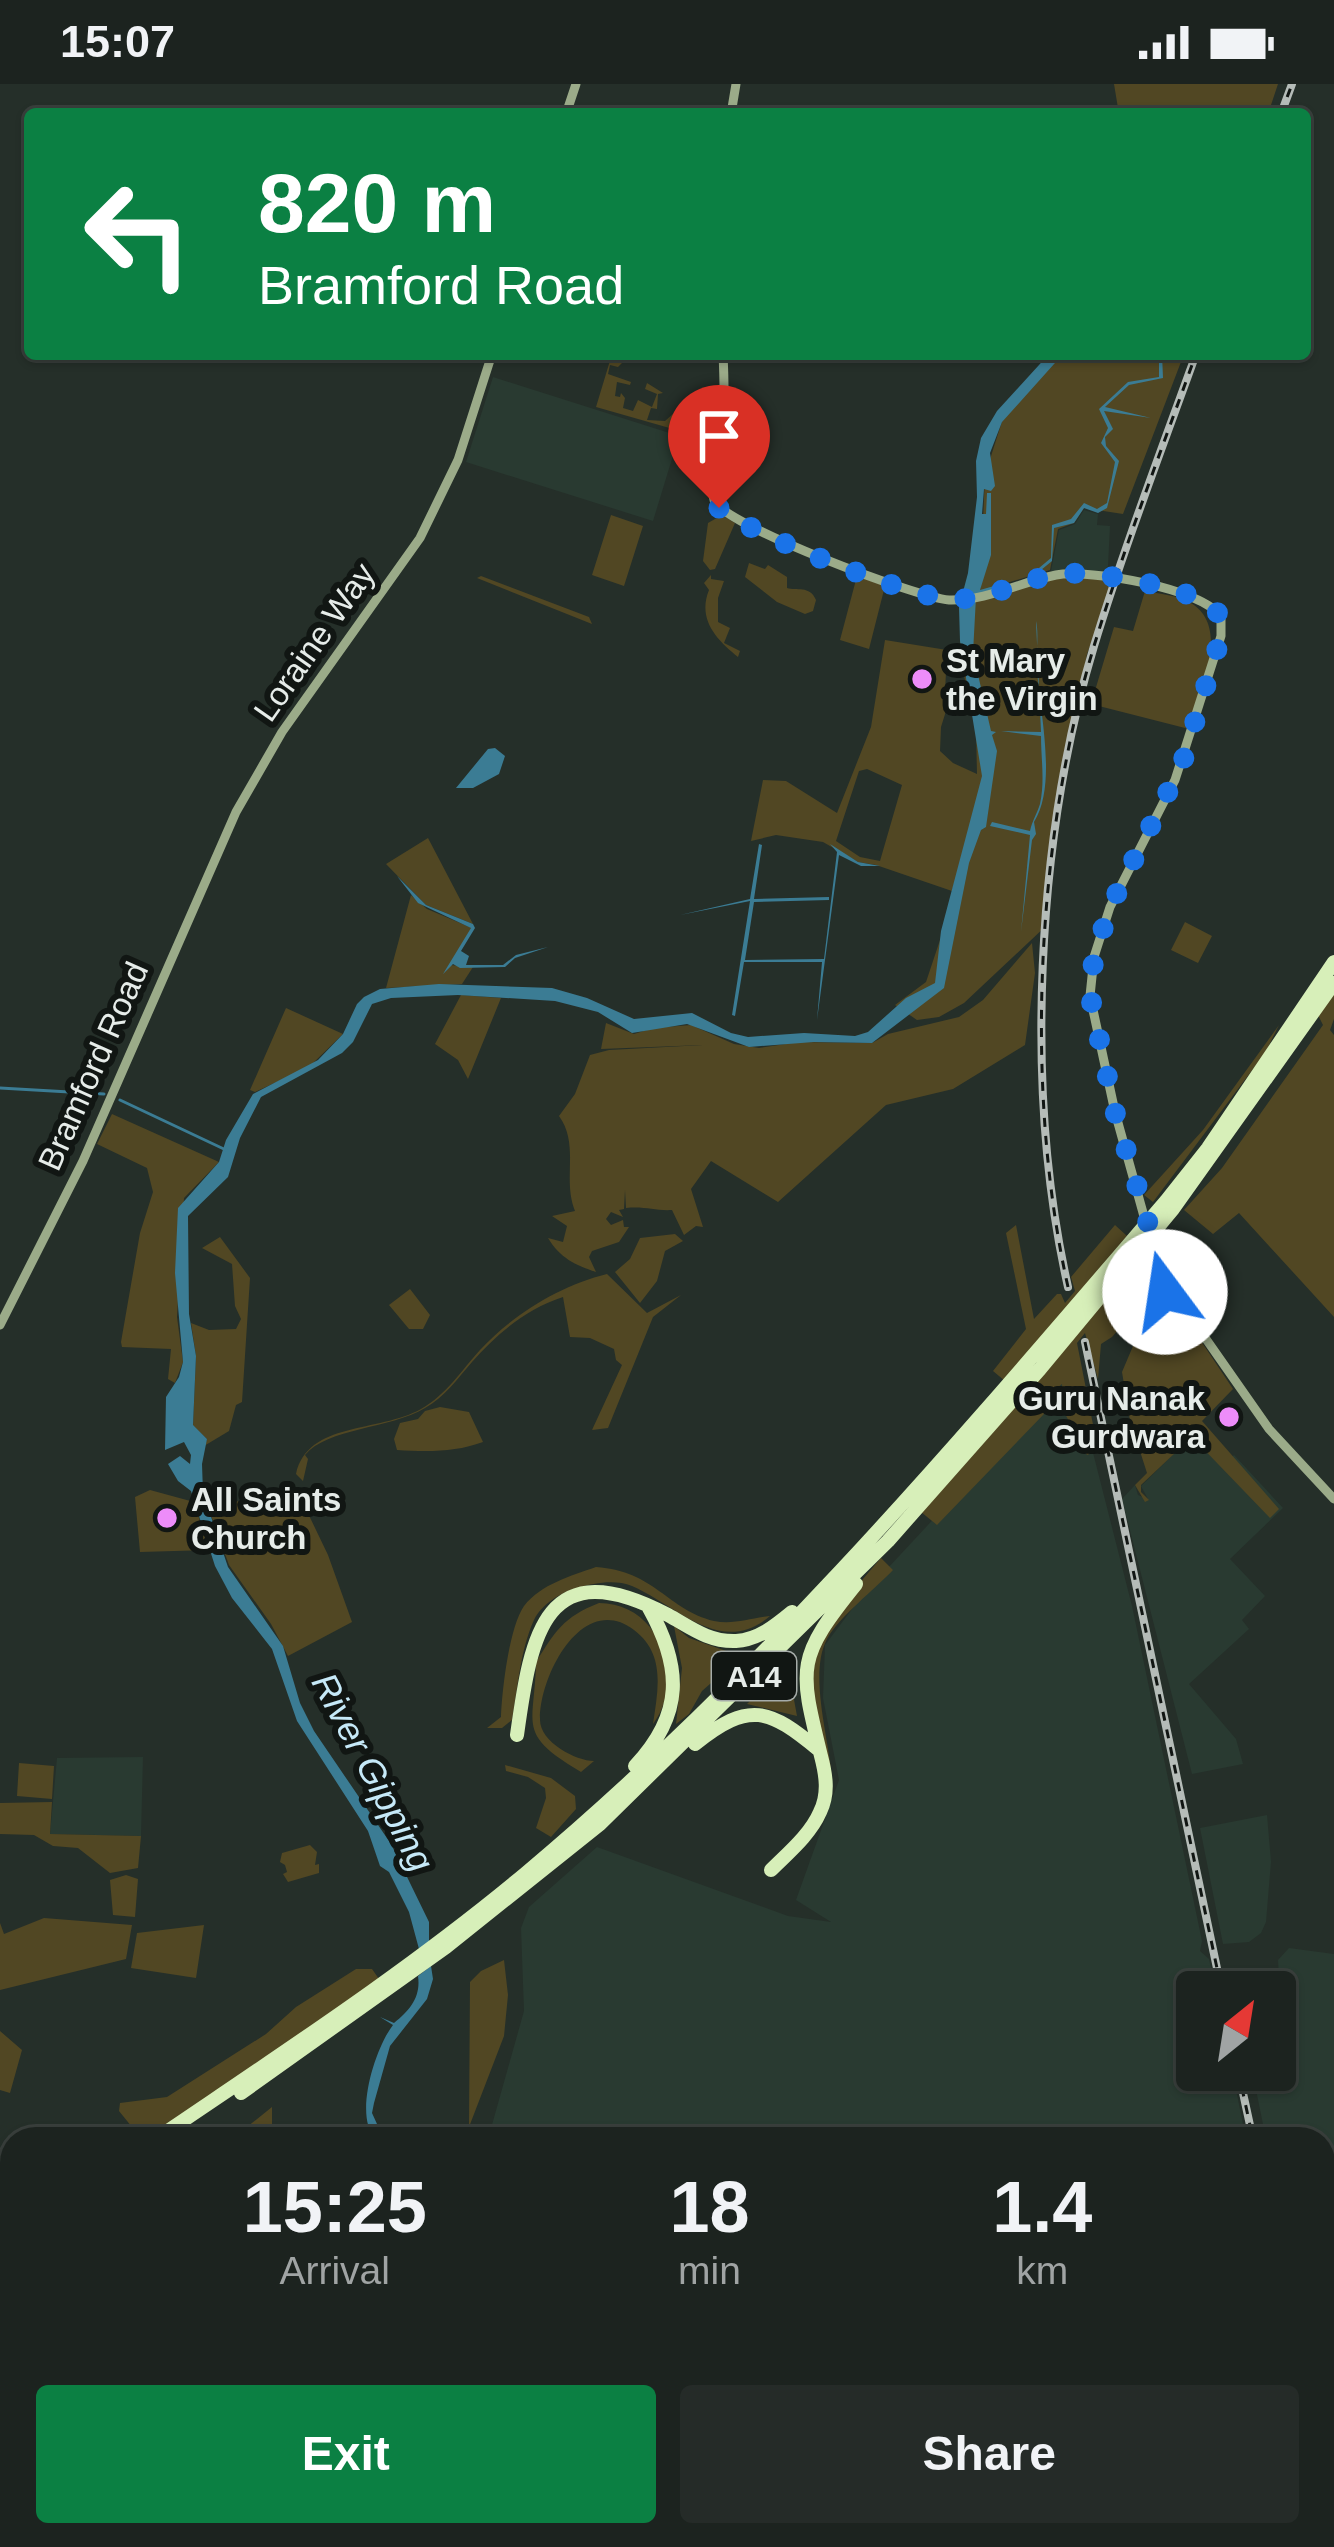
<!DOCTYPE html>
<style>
body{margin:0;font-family:Arial,sans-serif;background:#252b28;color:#f1f3f6;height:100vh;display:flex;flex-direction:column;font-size:45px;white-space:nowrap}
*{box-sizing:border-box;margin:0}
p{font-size:39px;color:#a0a4a4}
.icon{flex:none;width:66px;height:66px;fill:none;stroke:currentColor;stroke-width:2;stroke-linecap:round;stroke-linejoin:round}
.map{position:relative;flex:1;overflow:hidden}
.drawer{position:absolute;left:0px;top:2043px;width:1335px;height:420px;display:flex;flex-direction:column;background:#1c231f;border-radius:36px 36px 0 0;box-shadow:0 3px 9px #0004,0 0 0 3px #3a403d}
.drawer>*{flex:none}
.top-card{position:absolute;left:24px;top:24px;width:1287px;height:252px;border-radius:12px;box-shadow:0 3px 9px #0004,0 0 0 3px #3a403d;background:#0b8043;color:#fff;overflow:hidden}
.needle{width:78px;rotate:30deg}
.buttons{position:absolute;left:1176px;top:1887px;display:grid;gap:24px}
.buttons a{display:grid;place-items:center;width:120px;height:120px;border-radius:12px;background:#1c231f;box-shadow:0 3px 9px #0004,0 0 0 3px #3a403d;font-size:60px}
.pin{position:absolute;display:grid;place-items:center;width:102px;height:102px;color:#fff;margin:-123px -51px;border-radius:50% 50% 50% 0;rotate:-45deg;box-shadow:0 0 12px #0007}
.pin .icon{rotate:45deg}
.me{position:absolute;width:132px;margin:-66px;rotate:346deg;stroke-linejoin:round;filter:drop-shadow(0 0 9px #0008)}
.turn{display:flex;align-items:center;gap:42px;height:252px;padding:0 36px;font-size:54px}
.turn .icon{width:156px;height:156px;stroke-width:2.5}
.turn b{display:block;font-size:84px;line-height:102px}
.eta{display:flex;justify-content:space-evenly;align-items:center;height:204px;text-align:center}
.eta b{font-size:72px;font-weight:600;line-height:84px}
.cta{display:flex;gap:24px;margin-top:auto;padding:24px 36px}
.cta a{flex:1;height:138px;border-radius:12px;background:#0b8043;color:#fff;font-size:48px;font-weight:600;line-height:138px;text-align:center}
.cta a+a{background:#252b28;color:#f1f3f6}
.status{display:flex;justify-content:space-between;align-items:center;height:84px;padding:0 60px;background:#1c231f;direction:ltr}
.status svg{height:33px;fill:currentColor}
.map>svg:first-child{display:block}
</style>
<div class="status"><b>15:07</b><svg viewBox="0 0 49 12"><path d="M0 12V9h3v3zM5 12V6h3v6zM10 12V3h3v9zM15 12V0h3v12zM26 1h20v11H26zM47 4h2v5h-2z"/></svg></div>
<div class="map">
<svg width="1334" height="2463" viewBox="0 0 1334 2463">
<rect width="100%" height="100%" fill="#252f29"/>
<path fill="#293a31" d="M 493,293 L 679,352 L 653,437 L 466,378 Z
M 1084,426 L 1098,430 L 1097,441 L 1110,442 L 1108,482 L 1103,489 L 1051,487 L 1059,446 L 1075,440 Z
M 1072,1286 L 1132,1522 L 1202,1857 L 1200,1867 L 1209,1875 L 1216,1908 L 1197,1908 L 1197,1986 L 1232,1986 L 1246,2055 L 488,2055 L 524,1927 L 521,1844 L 529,1823 L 597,1763 L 788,1832 L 831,1838 L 796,1816 L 839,1696 L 823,1614 L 825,1561 L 861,1513 Z
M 1192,1352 L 1222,1383 L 1234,1371 L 1283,1424 L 1230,1475 L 1265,1512 L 1242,1536 L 1249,1545 L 1189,1600 L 1236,1655 L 1243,1680 L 1192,1690 L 1122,1415 L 1135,1401 L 1138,1411 L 1148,1415 L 1141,1402 Z
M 143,1673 L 141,1752 L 50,1750 L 57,1674 Z
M 1267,1731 L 1271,1778 L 1266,1838 L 1261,1849 L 1249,1858 L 1223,1860 L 1200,1744 Z
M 1289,1864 L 1334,1870 L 1334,2223 L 1323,2212 L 1323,2055 L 1266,2055 L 1252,1986 L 1275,1986 L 1275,1924 L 1280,1908 L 1278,1876 Z
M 1334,2243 L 1334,2403 L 1323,2343 L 1323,2246 Z
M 1323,2429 L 1332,2463 L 1238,2463 L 1240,2451 L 1323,2451 Z"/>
<path fill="#514723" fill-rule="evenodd" d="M 1114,0 L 1278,0 L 1268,30 L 1119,30 Z
M 612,270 L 622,270 L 622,279 L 618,283 L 610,281 L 608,290 L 631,298 L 630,301 L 617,298 L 615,312 L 620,313 L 621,309 L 625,314 L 623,324 L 633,327 L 638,316 L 652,323 L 657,310 L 645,305 L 647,299 L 663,309 L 658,310 L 657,325 L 651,324 L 647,336 L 665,337 L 675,328 L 673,345 L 596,323 Z
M 1055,270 L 1184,270 L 1123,430 L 1084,424 L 1074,439 L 1058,445 L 1050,486 L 980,507 L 985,391 L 1005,328 Z
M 611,431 L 643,442 L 624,502 L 592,491 Z
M 722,431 L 735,439 L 715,485 L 710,486 L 703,477 L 708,439 Z
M 749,479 L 765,485 L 768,481 L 787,493 L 787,504 C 796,507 810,501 816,516 L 813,527 L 805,530 L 777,518 L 745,493 Z
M 1065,490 L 1115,494 L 1087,570 L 1062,705 L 1047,841 L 964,919 L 939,933 L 917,936 L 895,921 L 926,898 L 945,841 L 977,719 L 952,807 L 876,781 L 858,778 L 823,758 L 776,751 L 751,757 L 763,696 L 786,697 L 837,729 L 871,643 L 885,556 L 947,566 L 945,609 L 951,611 L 941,643 L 940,667 L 953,679 L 977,690 L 976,646 L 959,569 L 964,519 ZM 867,685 L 902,701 L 880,777 L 860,773 L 836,757 L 859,687 Z
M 711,491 L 711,495 L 724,497 L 718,514 L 718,538 L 730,544 L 724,559 L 740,567 L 738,573 C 717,556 697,536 709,506 L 704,499 Z
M 481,492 L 589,533 L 592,540 L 477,494 Z
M 857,492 L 885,502 L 869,565 L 840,556 Z
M 1145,507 C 1159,510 1178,511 1191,519 C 1232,544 1199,610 1189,645 L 1091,620 L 1114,543 L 1133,547 Z
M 428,754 L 473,840 L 426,821 L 386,780 Z
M 411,811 L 427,825 L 472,844 L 450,881 L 473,883 L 462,900 L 386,904 Z
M 1185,838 L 1212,852 L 1198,879 L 1171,866 Z
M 1032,859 L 1035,889 L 1025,961 L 953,1005 L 886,1021 L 778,1118 L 711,1077 L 691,1105 L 703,1143 L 696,1142 L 684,1151 L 672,1126 C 655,1127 645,1122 626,1124 L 625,1106 L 624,1125 L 619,1126 L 623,1133 L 611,1128 L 606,1135 L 611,1141 L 623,1136 L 624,1143 L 629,1143 L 619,1158 L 592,1167 L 589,1173 L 596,1188 C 575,1181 560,1174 548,1154 L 563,1158 L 567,1142 L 552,1132 L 575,1127 C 562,1095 580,1061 559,1032 L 575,1010 L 590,971 L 609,966 L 703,961 L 601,965 L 606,939 L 634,950 L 653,944 L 691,941 L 734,960 L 759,964 L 799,958 L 872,959 L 888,950 L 959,933 L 983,916 Z
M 1334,904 L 1334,935 L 1330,946 L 1334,951 L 1334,1233 L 1239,1129 L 1213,1150 L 1184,1126 L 1222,1084 L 1323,941 L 1318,931 Z
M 461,911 L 501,914 L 468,995 L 458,976 L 435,960 Z
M 286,924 L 343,950 L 309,983 L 255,1008 L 250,1006 Z
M 1279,941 L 1265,969 L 1153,1118 L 1144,1111 L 1203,1046 Z
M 112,1030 L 219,1078 L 184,1114 L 177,1233 L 183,1278 L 175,1299 L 168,1295 L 171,1265 L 122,1263 L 121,1258 L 140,1149 L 153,1108 L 147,1084 L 97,1060 Z
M 1016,1141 L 1034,1235 L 1057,1210 L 1061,1210 L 1065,1219 L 1075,1207 L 1071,1193 L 1115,1141 L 1127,1152 L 1005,1297 L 993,1287 L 1026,1245 L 1006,1149 Z
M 675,1150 L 683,1157 L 665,1167 L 657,1197 L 640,1219 L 615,1188 L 630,1175 L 640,1154 Z
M 220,1153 L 250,1194 L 242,1318 L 236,1321 L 229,1347 L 204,1362 L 207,1355 L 193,1342 L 196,1272 L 191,1239 L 209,1246 L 236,1245 L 241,1235 L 235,1222 L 232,1180 L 202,1164 Z
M 1149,1162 L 1155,1203 L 1112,1253 L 1101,1260 L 1098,1295 L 1085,1249 L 1077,1259 L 1098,1366 L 1087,1371 L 1064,1328 L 1062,1300 L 1042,1316 L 1044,1330 L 937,1441 L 921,1428 Z
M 607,1190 L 647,1229 L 681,1211 L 653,1233 L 608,1344 L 592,1346 L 622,1281 L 616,1276 L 614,1265 L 590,1254 L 570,1253 L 563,1213 C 526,1225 497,1250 472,1278 C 457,1295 445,1313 425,1324 C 390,1345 327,1344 305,1371 L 308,1375 L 303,1397 L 296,1390 C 308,1337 378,1349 421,1325 C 446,1311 461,1287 480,1266 C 512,1231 561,1201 607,1190 Z
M 410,1205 L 430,1231 L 423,1245 L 409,1245 L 389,1221 Z
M 1164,1226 L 1193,1245 L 1233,1305 L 1202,1337 L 1279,1425 L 1270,1434 L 1192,1353 L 1141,1401 L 1141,1408 L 1149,1416 L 1145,1418 L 1135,1401 L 1147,1389 L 1138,1361 L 1134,1361 L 1122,1288 L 1136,1255 L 1141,1257 L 1150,1246 L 1144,1240 Z
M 440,1323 L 469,1328 L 483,1358 C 456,1368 429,1368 397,1366 L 394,1355 L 400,1339 L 418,1335 L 425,1327 Z
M 150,1406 L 194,1418 L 209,1466 L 140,1468 L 135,1413 Z
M 276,1408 L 304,1421 L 328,1471 L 352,1538 L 288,1572 L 271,1540 L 229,1481 L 206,1418 L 235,1418 Z
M 881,1474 L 893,1486 C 875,1505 839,1533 827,1555 C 808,1591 830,1657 832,1696 L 828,1696 C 822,1667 809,1633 809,1604 C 811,1557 851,1508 881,1474 Z
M 596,1483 C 655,1487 668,1526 714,1537 C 733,1541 751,1534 770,1532 C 721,1574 676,1521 632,1502 C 615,1495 594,1499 577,1504 C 561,1508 541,1521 534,1536 C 520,1567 518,1603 512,1636 L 502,1644 L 487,1644 L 501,1633 C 502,1606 509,1544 524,1522 C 541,1500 571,1492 596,1483 Z
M 599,1519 C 660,1519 687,1595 653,1640 C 658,1606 666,1570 634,1546 C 582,1507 539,1593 540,1636 C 540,1658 576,1677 594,1677 L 581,1688 C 515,1649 535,1642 536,1578 C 555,1548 563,1533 599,1519 Z
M 674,1542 L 689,1554 L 732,1569 L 722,1580 L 719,1592 L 702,1607 L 689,1630 L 676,1640 L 682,1584 Z
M 788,1573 L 793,1574 L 790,1594 L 797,1632 L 747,1620 C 762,1605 776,1592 788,1573 Z
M 19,1679 L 54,1682 L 52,1715 L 17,1712 Z
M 505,1681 L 551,1694 L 575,1712 L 576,1725 L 551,1753 L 536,1744 L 546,1714 L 545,1704 L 528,1693 L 506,1687 Z
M 52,1718 L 50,1750 L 141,1752 L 138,1784 L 110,1789 L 78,1764 L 53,1762 L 34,1751 L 0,1750 L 0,1719 Z
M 310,1761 L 317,1768 L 315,1781 L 319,1780 L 319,1789 L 288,1798 L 283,1790 L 287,1788 L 285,1781 L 280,1778 L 282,1769 Z
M 126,1791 L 138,1795 L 135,1833 L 113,1831 L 110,1796 Z
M 44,1834 L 132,1841 L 126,1875 L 0,1906 L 0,1839 L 4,1850 Z
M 204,1841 L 196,1894 L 131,1884 L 137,1849 Z
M 504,1876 L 508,1911 L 504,1952 L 469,2043 L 470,1898 L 481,1887 Z
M 356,1885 L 372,1885 L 379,1895 L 150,2055 L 112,2055 L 112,2049 L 123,2043 L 136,2048 L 119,2027 L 120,2019 L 167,2013 L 266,1950 L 296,1923 Z
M 0,1947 L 22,1966 L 10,2009 L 0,2006 Z
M 272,2023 L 272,2055 L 232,2055 Z
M 476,2451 L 555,2451 L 557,2463 L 480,2463 Z
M 1076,2451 L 1240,2451 L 1236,2463 L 1071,2463 Z"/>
<path fill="#3b7c94" d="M 1049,270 L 1063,270 L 1002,338 L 990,369 L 995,402 L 991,407 L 984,405 L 982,430 L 986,430 L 987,409 L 991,409 L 991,471 L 980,506 L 1001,500 L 1002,503 L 976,513 L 973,569 L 991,647 L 996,648 L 992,651 L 997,667 L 986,743 L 981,746 L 969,779 L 944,904 L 872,959 L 814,958 L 749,963 L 687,940 L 632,949 L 598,928 L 555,917 L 458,911 L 391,914 L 372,920 L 353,958 L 342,969 L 261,1013 L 240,1054 L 228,1093 L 188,1132 L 189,1230 L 196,1272 L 193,1341 L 207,1355 L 202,1380 L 203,1409 L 228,1483 L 283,1562 L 300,1619 L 314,1647 L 391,1760 L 429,1838 L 429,1858 L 419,1865 L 409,1828 L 389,1788 L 380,1782 L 368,1747 L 297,1637 L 272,1565 L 232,1514 L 215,1482 L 191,1407 L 178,1397 L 168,1380 L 180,1372 L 190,1380 L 191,1371 L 184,1358 L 165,1366 L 166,1313 L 179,1293 L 183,1278 L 175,1189 L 178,1124 L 219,1078 L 226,1056 L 253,1010 L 318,976 L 343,950 L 357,920 L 364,913 L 380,905 L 439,900 L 552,904 L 587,914 L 634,935 L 692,929 L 731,949 L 748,953 L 804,949 L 855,952 L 868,948 L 906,914 L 935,899 L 941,847 L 982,692 L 960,557 L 959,523 L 968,489 L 977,413 L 976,377 L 981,354 L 997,327 Z
M 1159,270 L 1162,270 L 1163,294 L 1129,301 L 1105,323 L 1151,334 L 1104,327 L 1113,345 L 1105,353 L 1106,362 L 1119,377 L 1107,424 L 1098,429 L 1084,424 L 1074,439 L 1054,444 L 1052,477 L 1035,491 L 1033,489 L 1051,474 L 1052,441 L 1071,435 L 1084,419 L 1097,425 L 1107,419 L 1115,378 L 1101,359 L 1108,344 L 1099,325 L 1128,298 L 1159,293 Z
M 1036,537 C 1039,549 1036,567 1037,583 C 1039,626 1058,700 1034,738 L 1036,750 L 1032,756 L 1021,848 L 1030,751 L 990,742 L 992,738 L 1030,747 C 1032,737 1037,730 1040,720 C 1045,697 1041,675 1041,652 L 1001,647 L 1041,648 Z
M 495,664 L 505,672 L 499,690 L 473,704 L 456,704 L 488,665 Z
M 759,760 L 762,761 L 754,815 L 829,813 L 829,816 L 754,818 L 745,876 L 824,875 L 837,768 L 830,760 L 858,778 L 880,782 L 861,782 L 839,771 L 817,936 L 822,878 L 744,878 L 735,932 L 732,931 L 750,817 L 680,831 L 750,815 Z
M 397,792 L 426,821 L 473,840 L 475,844 L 461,867 L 469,872 L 466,881 L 503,881 L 516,871 L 548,863 L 515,874 L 505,883 L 460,884 L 453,880 L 443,890 L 471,844 L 418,819 Z
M 431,1882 L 433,1895 L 427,1915 L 390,1962 L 374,2019 L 372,2029 L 377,2040 L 393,2055 L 376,2055 C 353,2034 375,1964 393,1941 L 380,1933 L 394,1939 C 410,1926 421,1913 418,1892 Z"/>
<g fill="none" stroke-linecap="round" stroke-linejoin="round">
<path stroke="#3b7c94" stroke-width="3" d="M 0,1004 L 104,1010
M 120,1016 L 226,1066"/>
<path stroke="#9bab89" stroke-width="9" d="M 566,30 L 576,0
M 731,30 L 736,0
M 723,270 C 724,291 725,313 723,334 C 720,359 706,391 714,416 C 723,441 918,514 949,516 C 987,517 1020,498 1056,491 C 1089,485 1203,504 1221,533 L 1221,552 L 1175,696 L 1110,823 L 1094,873 L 1090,912 L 1115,1028 L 1165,1208 L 1192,1235 L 1269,1345 L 1334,1415
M 0,1241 L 83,1077 L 236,728 L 282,648 L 420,454 L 458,376 L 492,270"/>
<path stroke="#d7efb9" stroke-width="14" d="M 517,1651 C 531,1549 545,1466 668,1531 C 690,1543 708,1558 736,1557 C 758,1556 775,1542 792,1528
M 695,1660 C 750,1616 769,1625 819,1666
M 635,1682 C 684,1630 682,1583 649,1524
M 771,1786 C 788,1769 810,1751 820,1728 C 829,1710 826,1691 821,1672 C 799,1583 796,1574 856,1500
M 241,2009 L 446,1863 L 600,1740 L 888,1457 L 1040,1285 L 1173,1125 L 1334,899
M 156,2055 C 281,1970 410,1886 526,1789 C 765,1589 964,1352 1166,1117 L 1208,1064 L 1334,878
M 0,2165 L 12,2158"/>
<defs>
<path id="rail" d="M 1281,30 L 1292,0
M 1068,1203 C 1024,1007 1036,755 1094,562 C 1124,464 1161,367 1196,270
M 1085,1258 L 1222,1908
M 1238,1986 L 1253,2055
M 1323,2220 L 1334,2231
M 1323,2396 L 1334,2448"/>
</defs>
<use href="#rail" stroke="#b5bcb8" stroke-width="8"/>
<use href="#rail" stroke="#111613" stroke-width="3" stroke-dasharray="9" stroke-linecap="butt"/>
</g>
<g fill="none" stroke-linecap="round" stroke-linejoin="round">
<path stroke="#1a73e8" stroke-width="21" stroke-dasharray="0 37.8" d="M 719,424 C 749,450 910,513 950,515 C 988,517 1021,496 1057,490 C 1090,485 1195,504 1217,526 L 1221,552 L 1182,680 L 1110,823 L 1094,873 L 1090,911 L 1115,1028 L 1162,1186 L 1165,1208"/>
</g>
<g fill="#ed8cf9" stroke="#111613" stroke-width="4.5">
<circle cx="922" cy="595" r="12"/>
<circle cx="1229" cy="1333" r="12"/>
<circle cx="167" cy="1434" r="12"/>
</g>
<g text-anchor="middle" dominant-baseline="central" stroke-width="12" stroke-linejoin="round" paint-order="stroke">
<rect fill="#111613" stroke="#a6aca9" stroke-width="3" x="712" y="1568" width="84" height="48" rx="9"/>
<g font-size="30" font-weight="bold" fill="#e6ece9">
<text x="754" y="1592">A14</text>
</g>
<g font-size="33" fill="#e6ece9" stroke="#111613">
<text transform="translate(314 558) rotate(-55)">Loraine Way</text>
<text transform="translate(93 982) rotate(-66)">Bramford Road</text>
</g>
<g font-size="33" font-weight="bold" fill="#e6ece9" stroke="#111613" text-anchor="start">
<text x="946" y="576">St Mary<tspan x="946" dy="38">the Virgin</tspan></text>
<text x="1205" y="1314" text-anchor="end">Guru Nanak<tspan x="1205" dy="38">Gurdwara</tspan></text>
<text x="191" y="1415">All Saints<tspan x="191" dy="38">Church</tspan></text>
</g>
<g font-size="36" font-style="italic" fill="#c6e9f8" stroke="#111613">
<text transform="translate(373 1688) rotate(62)">River Gipping</text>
</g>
</g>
</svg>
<div class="buttons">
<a><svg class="needle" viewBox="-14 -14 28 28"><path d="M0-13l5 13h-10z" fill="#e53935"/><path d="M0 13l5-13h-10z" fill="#a0a4a4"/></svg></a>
</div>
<div class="pin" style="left:719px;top:424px;background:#d93025"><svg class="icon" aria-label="arrive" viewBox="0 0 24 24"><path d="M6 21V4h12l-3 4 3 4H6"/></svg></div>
<svg class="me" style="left:1165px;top:1208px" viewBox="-20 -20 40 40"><circle r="19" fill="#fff"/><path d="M0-13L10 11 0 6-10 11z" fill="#1a73e8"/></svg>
<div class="top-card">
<div class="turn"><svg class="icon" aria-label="left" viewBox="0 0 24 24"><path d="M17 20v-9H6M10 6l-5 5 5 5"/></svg><div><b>820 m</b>Bramford Road</div></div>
</div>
<section class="drawer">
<div class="eta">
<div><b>15:25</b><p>Arrival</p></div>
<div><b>18</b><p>min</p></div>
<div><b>1.4</b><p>km</p></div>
</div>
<div class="cta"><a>Exit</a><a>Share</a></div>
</section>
</div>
